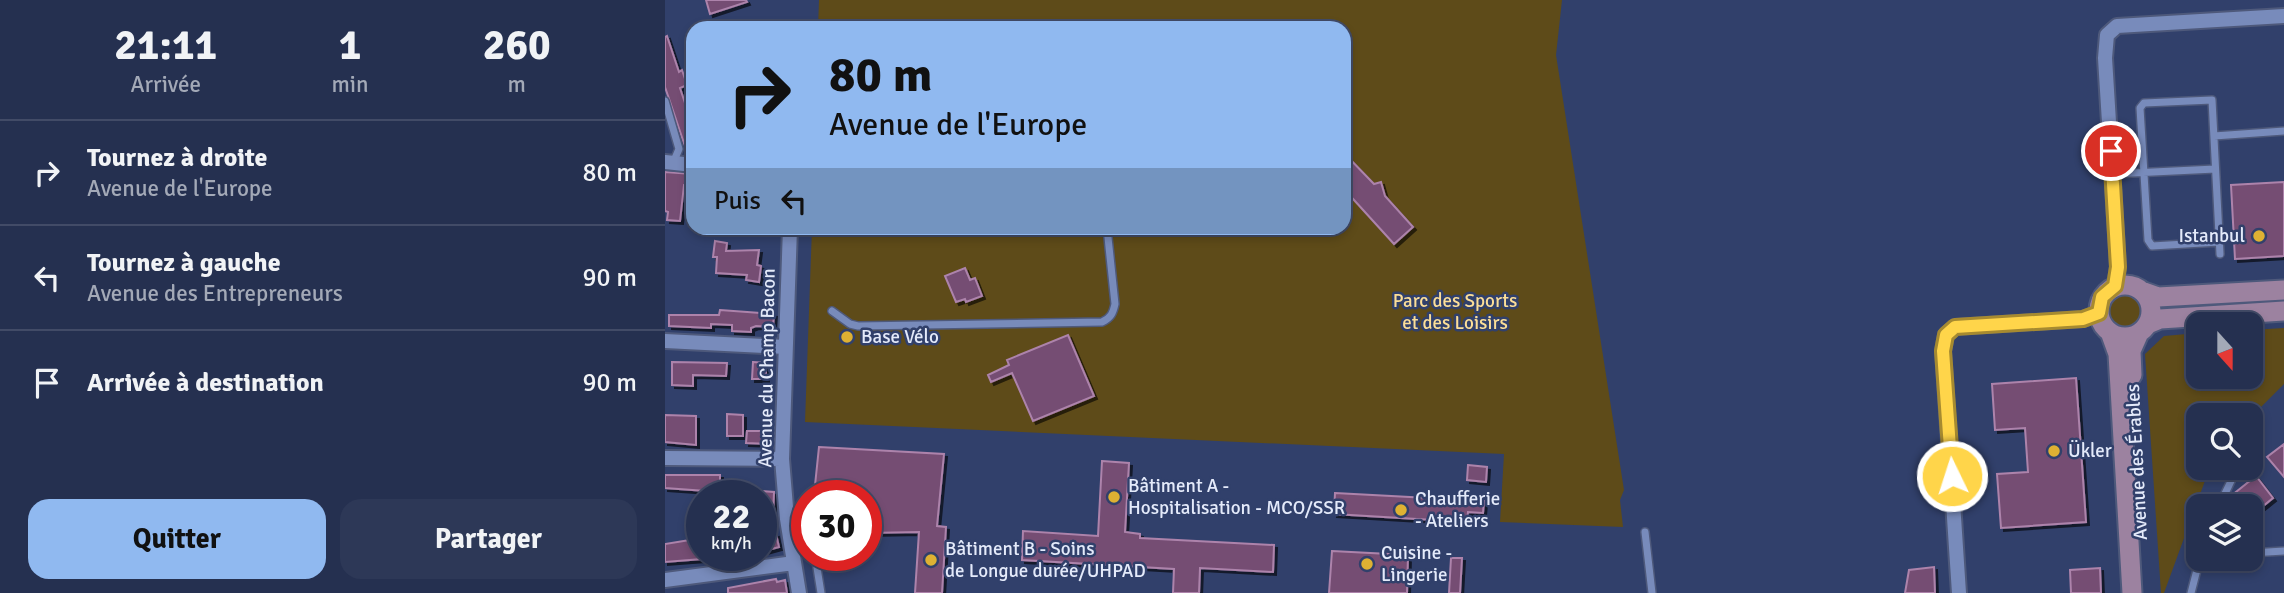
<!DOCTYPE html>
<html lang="fr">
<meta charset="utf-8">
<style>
body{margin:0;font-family:Signika,sans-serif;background:#2d3857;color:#f1f3f6;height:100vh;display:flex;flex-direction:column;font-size:26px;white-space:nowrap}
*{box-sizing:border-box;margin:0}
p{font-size:23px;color:#a3a9b7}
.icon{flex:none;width:38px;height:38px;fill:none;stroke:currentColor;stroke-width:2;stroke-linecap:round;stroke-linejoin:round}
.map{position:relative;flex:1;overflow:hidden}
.side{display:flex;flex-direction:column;background:#253050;width:665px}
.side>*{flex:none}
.guide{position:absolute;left:21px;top:21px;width:665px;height:214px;border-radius:21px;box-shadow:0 4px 10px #0003,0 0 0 2px #424b67;background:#90b9f0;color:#111;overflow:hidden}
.needle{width:46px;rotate:159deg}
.buttons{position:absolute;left:1521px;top:312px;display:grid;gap:14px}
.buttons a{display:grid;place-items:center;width:77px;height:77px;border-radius:14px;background:#253050;box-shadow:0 4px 10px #0003,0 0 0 2px #424b67;font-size:35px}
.speed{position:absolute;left:21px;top:480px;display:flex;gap:14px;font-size:35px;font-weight:700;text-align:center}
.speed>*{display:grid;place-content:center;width:91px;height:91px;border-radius:50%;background:#253050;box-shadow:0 4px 10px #0003,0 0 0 2px #424b67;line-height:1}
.speed small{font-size:18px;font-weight:400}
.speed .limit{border:10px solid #d22;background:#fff;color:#111}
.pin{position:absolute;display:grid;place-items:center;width:60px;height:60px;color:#fff;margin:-30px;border:4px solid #fff;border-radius:50%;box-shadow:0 2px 7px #0007}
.me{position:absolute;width:77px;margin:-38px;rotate:356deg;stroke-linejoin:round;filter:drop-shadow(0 0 5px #0008)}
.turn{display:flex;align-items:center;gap:24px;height:147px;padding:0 28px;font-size:32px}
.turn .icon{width:91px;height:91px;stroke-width:2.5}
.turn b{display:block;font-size:49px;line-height:60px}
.then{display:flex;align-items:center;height:66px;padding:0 28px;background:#0003;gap:14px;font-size:26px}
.eta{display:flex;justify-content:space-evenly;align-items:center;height:119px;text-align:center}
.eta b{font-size:42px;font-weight:800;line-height:49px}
.primary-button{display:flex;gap:14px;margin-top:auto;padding:14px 28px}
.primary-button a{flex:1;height:80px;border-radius:21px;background:#90b9f0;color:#111;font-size:28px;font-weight:800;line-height:80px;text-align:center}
.primary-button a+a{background:#2d3857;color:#f1f3f6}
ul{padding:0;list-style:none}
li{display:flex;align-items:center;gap:21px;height:105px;padding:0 28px;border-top:2px solid #424b67}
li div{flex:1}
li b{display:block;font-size:26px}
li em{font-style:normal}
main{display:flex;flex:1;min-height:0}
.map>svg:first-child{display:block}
</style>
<main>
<section class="side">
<div class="eta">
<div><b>21:11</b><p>Arrivée</p></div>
<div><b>1</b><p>min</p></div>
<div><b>260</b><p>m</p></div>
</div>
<ul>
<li><svg class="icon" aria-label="right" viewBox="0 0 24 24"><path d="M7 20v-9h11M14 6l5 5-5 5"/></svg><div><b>Tournez à droite</b><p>Avenue de l'Europe</p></div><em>80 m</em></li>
<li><svg class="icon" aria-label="left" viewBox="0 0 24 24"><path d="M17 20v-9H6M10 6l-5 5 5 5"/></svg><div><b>Tournez à gauche</b><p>Avenue des Entrepreneurs</p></div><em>90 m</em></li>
<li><svg class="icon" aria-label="arrive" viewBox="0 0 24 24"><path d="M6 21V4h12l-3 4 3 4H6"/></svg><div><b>Arrivée à destination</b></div><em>90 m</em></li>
</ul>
<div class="primary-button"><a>Quitter</a><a>Partager</a></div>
</section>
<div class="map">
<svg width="1619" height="593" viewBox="0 0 1619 593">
<defs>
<filter id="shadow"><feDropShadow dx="3" dy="3" stdDeviation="0" flood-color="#0009"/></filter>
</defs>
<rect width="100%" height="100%" fill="#31406b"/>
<path fill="#5e4b19" d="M 154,0 L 897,0 L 891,55 L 959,490 L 955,500 L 958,527 L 835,522 L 839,454 L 140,422 L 147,228 L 679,228 L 679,28 L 153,28 Z
M1442 310a18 18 0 1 1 36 0a18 18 0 1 1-36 0Z
M 1619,328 L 1619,384 L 1586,417 L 1586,415 L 1533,415 L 1533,467 L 1545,467 L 1499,593 L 1496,593 L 1480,354 L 1499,336 L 1533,333 L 1533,376 L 1586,376 L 1586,330 Z"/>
<path fill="#744d73" stroke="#ad83ab" stroke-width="2" filter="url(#shadow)" d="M 41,0 L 81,0 L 82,2 L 45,14 Z
M 2,36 L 14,72 L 17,70 L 22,85 L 15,88 L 28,127 L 28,155 L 23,155 L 0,87 L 0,37 Z
M 679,153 L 709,184 L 716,182 L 720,196 L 748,227 L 729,244 L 679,189 Z
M 0,172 L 28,174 L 28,186 L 19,185 L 15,221 L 2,220 L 3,212 L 0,211 Z
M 1619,182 L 1619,256 L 1570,259 L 1566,185 Z
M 50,241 L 62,243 L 61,251 L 94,250 L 92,265 L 96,266 L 94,282 L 81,280 L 82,275 L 51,273 L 52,257 L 48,257 Z
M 300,268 L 305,280 L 310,278 L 317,296 L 301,302 L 300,299 L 291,302 L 280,276 Z
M 55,310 L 109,314 L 108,327 L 91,326 L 86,328 L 86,332 L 67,331 L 67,325 L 46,324 L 46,328 L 4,326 L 4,315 L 54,315 Z
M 403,335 L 429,396 L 368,421 L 347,373 L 326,382 L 323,375 L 344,365 L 342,360 Z
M 7,362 L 62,363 L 61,376 L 28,375 L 28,386 L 7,385 Z
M 88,362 L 101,363 L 101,379 L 87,379 Z
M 1411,378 L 1421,522 L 1336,528 L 1332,474 L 1363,472 L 1360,428 L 1330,430 L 1327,384 Z
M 62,414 L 78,415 L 78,436 L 62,436 Z
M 0,415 L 31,416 L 31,445 L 0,442 Z
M 82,431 L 102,431 L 102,444 L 81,443 Z
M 1619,444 L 1619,477 L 1602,457 Z
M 154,447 L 279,454 L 272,526 L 281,527 L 277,593 L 250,593 L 254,532 L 201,533 L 201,495 L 149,495 Z
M 437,461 L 464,463 L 460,532 L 475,534 L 475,538 L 609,545 L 608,572 L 535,568 L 534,593 L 508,593 L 509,569 L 357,560 L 358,531 L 433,536 Z
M 803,465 L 822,467 L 821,482 L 802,480 Z
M 0,475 L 55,475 L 55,492 L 0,488 Z
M 1591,476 L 1608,498 L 1586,516 L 1586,506 L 1574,506 L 1566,496 Z
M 96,491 L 109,492 L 108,518 L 96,518 Z
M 670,493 L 819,501 L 818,513 L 803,512 L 802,522 L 669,514 Z
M 96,523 L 100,523 L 103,536 L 111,534 L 114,547 L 96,552 Z
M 37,538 L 37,559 L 0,562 L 0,544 Z
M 667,551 L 743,555 L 742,593 L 664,593 Z
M 786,558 L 797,558 L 795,593 L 784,593 Z
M 1269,567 L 1270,593 L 1240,593 L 1244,570 Z
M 1435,568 L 1436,593 L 1406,593 L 1405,570 Z
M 111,579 L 112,582 L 120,580 L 122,593 L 63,593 L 63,588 Z"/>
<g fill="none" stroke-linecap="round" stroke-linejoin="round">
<defs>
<path id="service" d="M 0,101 L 14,149 L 8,163
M 1549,136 L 1619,131
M 1447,174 L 1550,169
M 1554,242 L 1487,246 L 1483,240 L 1475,108 L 1479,103 L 1547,100 L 1555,254
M 167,311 L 185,324 L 193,326 L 437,322 C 446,318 448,313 450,304 L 442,228
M 1554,506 L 1567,479
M 980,532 L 987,593
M 1586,553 L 1619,551
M 150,555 L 156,593
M 1526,593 L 1535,558"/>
<path id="minor" d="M 0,162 L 28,165
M 125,228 L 117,459 L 122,519 L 134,593
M 1450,286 L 1453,267 L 1440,58 L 1442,35 L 1452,26 L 1619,16
M 0,341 L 120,347
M 0,458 L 117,459
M 0,580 L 129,563
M 1294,593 L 1278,351 L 1281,335 L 1290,327 L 1418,319 L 1434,313"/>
<path id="secondary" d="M1434 311a26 26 0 1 1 52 0a26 26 0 1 1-52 0Z
M 1479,292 L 1493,297 L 1619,290
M 1483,324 L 1495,319 L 1619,311
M 1445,332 L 1453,354 L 1467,593
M 1467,375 L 1466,351 L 1474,333"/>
</defs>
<use href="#service" stroke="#4e597b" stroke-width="10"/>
<use href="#minor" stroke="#4e597b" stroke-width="18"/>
<use href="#secondary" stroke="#4e597b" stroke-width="23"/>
<use href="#service" stroke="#788bbb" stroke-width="7"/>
<use href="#minor" stroke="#788bbb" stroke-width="14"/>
<use href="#secondary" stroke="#9c82a0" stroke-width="19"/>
</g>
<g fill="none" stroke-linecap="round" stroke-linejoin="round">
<defs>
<path id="route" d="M 1287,476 L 1278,351 L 1281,335 L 1290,327 L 1418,319 L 1434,313 L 1437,297 L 1450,286 L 1453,267 L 1446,151"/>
</defs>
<use href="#route" stroke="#a68a30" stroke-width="18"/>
<use href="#route" stroke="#ffd54a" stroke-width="12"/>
</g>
<g fill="#deb133" stroke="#31406b" stroke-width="2.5">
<circle cx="1594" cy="236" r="7"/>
<circle cx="182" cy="337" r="7"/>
<circle cx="1389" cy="451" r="7"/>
<circle cx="449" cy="497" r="7"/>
<circle cx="736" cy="510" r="7"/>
<circle cx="266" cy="560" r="7"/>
<circle cx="702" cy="564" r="7"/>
</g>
<g text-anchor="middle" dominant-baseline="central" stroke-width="5" stroke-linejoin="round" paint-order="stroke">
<g font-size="19" fill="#e4eafa" stroke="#31406b" text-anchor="start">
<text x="1580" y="236" text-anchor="end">Istanbul</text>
<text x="196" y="337">Base Vélo</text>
<text x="1403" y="451">Ükler</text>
<text x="463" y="486">Bâtiment A -<tspan x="463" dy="22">Hospitalisation - MCO/SSR</tspan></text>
<text x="750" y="499">Chaufferie<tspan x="750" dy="22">- Ateliers</tspan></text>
<text x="280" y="549">Bâtiment B - Soins<tspan x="280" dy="22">de Longue durée/UHPAD</tspan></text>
<text x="716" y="553">Cuisine -<tspan x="716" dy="22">Lingerie</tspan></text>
</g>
<g font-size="19" fill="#fcde97" stroke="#31406b">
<text x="790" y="301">Parc des Sports<tspan x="790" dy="22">et des Loisirs</tspan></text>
</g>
<g font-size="19" fill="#e4eafa" stroke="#31406b">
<text transform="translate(102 368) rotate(-89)">Avenue du Champ Bacon</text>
<text transform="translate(1472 462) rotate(-93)">Avenue des Érables</text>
</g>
</g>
</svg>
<div class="buttons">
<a><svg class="needle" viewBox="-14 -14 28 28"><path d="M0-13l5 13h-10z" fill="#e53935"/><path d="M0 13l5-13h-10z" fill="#a3a9b7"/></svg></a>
<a><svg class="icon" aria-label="search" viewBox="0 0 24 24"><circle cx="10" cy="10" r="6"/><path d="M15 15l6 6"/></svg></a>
<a><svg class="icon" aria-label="layers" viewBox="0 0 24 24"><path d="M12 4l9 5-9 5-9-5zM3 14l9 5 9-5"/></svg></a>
</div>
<div class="speed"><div>22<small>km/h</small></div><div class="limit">30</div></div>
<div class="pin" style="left:1446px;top:151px;background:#d93025"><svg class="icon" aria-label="arrive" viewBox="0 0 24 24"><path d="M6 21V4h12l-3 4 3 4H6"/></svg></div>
<svg class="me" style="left:1287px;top:476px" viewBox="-20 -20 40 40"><circle r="17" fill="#ffd54a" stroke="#fff" stroke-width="3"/><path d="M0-11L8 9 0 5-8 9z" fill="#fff"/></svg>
<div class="guide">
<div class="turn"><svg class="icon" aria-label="right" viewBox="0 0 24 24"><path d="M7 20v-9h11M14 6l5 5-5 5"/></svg><div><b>80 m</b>Avenue de l'Europe</div></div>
<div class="then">Puis<svg class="icon" aria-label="left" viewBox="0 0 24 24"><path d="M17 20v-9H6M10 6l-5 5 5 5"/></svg></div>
</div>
</div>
</main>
